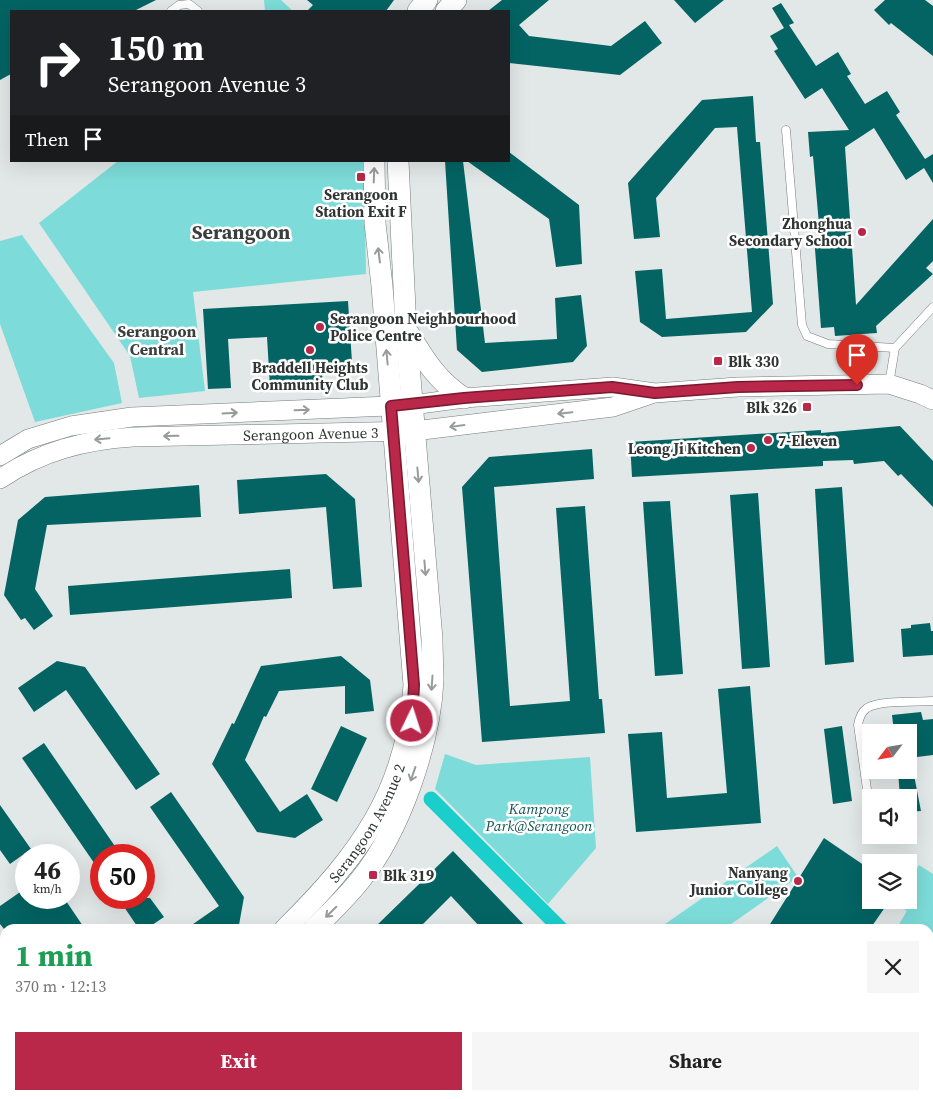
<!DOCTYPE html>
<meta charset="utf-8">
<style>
body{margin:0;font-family:"Source Serif 4",serif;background:#f6f6f6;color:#222;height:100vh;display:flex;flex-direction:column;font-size:19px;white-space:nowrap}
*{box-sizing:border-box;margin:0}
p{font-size:16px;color:#767676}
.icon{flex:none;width:28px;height:28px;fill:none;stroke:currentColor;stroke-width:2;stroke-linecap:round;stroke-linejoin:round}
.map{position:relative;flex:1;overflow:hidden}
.drawer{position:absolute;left:0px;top:924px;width:934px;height:176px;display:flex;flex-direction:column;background:#fff;border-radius:15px 15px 0 0;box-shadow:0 5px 20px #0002}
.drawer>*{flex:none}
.banner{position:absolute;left:10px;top:10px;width:500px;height:152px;border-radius:0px;box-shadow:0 5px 20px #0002;background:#202124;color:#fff;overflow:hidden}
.needle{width:32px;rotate:239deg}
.buttons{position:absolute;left:862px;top:724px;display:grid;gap:10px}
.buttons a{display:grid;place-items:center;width:55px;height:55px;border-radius:0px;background:#fff;box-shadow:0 5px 20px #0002;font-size:25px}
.speed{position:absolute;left:15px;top:844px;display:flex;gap:10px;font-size:25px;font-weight:700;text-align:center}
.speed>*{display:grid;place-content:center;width:65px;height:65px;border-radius:50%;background:#fff;box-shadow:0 5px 20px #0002;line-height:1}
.speed small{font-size:12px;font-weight:400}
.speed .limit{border:8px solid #d22;background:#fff;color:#111}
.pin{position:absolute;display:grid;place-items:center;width:42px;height:42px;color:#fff;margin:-51px -21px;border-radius:50% 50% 50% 0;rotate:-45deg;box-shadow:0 0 5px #0007}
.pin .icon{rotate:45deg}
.me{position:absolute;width:55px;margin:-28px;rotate:4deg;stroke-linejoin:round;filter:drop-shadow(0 0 4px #0008)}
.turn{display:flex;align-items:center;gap:18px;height:105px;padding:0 15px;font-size:22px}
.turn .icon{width:65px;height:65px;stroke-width:2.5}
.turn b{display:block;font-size:35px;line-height:42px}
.then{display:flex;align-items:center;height:48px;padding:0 15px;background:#0003;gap:10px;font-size:19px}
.round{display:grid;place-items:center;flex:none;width:52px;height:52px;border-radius:0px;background:#f6f6f6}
.summary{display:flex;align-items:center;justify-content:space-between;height:85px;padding:0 15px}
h1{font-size:30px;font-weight:700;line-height:38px;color:#1e9e55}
.cta{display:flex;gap:10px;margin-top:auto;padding:10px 15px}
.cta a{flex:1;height:58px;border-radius:0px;background:#b92749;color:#fff;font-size:20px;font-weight:700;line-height:58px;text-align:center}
.cta a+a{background:#f6f6f6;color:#222}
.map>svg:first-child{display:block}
</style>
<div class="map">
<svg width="933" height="1099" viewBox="0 0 933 1099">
<rect width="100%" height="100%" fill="#e2e8e7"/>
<path fill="#7ddcd9" d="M 264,0 L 281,0 L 293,11 L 265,11 Z
M 118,161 L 364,161 L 366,274 L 193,292 L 205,391 L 139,398 L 130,356 L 39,223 Z
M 22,235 L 114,363 L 122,403 L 35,422 L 0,324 L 0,241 Z
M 445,754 L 476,765 L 590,757 L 596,848 L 548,904 L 435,789 Z
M 777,846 L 798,877 L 724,929 L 658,929 Z
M 919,865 L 933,874 L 933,983 L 929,980 L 929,929 L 896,929 L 907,911 L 895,903 L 896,900 L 909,900 L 909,881 Z
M 591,1095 L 876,1095 L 882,1099 L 589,1099 Z"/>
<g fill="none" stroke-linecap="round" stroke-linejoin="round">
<path stroke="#1acecc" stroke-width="15" d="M 431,799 L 561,929
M 500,1095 L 503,1099"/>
</g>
<path fill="#036463" d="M 0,0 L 156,0 L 134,11 L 11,11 L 11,74 L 0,80 Z
M 307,0 L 394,0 L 386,11 L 307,11 L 313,5 Z
M 502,0 L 549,0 L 519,25 L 529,36 L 611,46 L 645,21 L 662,43 L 620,75 L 509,63 L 509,11 L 488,11 Z
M 674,0 L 724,0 L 695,23 Z
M 885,0 L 925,0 L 933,6 L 933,56 L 891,23 L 889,25 L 874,10 Z
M 781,3 L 794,23 L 789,25 L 816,66 L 838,52 L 851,74 L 847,76 L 865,104 L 887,91 L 900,112 L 896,115 L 925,159 L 933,154 L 933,183 L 924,168 L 906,180 L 874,128 L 845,147 L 856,305 L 933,219 L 933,261 L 926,268 L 933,274 L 876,326 L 877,333 L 835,336 L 834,327 L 821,328 L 814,236 L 820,236 L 813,156 L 810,157 L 808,132 L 849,130 L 822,88 L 805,99 L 774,51 L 778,49 L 770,36 L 784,28 L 772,8 Z
M 753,96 L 756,142 L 760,142 L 773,304 L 746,332 L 662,337 L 640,322 L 635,271 L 662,269 L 666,319 L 752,312 L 737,127 L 715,128 L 656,198 L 660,237 L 634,239 L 628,183 L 702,100 Z
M 509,152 L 579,205 L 582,264 L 556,267 L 549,219 L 467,161 L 509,161 Z
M 445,161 L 463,161 L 485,343 L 557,339 L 555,298 L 581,295 L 587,346 L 573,362 L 482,372 L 457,350 Z
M 348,301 L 352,362 L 321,363 L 323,384 L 270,387 L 267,337 L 228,339 L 231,388 L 208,389 L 203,309 Z
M 900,426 L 933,461 L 933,507 L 901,474 L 898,476 L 884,461 L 854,464 L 853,460 L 823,461 L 823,466 L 632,477 L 630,442 L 821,430 L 821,433 Z
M 592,449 L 594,479 L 494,487 L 510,706 L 570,701 L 556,508 L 585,506 L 599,699 L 602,699 L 605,733 L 482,742 L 462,487 L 489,457 Z
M 326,474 L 355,499 L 362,587 L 333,589 L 326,507 L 239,514 L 237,480 Z
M 199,485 L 201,517 L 47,525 L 35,589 L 53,616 L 34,630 L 25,618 L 21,620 L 4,595 L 18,520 L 45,497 Z
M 842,487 L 854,662 L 825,665 L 815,489 Z
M 758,493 L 770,667 L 742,669 L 730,495 Z
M 670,501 L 683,674 L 655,676 L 643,502 Z
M 290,569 L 292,598 L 70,615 L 68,586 Z
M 930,623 L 931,631 L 933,631 L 933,655 L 903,657 L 901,629 L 911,628 L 911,625 Z
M 341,656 L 370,680 L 374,711 L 345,714 L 345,686 L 279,691 L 266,717 L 264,716 L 245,760 L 280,812 L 307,794 L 323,820 L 295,838 L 257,832 L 212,764 L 232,723 L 234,724 L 261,666 Z
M 57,661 L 85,667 L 160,774 L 136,790 L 66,690 L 34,712 L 18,688 Z
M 750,686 L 761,823 L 636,832 L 628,734 L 662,732 L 667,798 L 727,793 L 718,689 Z
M 921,712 L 923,720 L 933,719 L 933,755 L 909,758 L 909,732 L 894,732 L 892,715 Z
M 341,726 L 367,738 L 337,802 L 311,789 Z
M 842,726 L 852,801 L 833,804 L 824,729 Z
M 44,743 L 121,855 L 101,855 L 101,873 L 22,758 Z
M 898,770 L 913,770 L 921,811 L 909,812 L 909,798 L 900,798 Z
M 171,792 L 244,897 L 239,925 L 234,929 L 186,929 L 219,906 L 150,807 Z
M 0,805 L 31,849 L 10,864 L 0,850 Z
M 824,838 L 871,870 L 871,900 L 890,900 L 870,929 L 767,929 Z
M 453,851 L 528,929 L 482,929 L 451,896 L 418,929 L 373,929 Z
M 26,888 L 26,898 L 64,898 L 85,929 L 4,929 L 0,924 L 0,906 Z
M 118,898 L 150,898 L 164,917 L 146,929 L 139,929 Z"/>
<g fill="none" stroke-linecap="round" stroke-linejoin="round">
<defs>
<path id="service" d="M 171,11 L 179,5 L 189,4 L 198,11
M 786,130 L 802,325 L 807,336 L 828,344 L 895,348
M 889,384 L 895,348 L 933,307
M 871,818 L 858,725 C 859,719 861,712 867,708 C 880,700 916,702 933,701
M 929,990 L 933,993
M 266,1095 L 270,1099"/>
<g id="tertiary">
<path d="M 0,456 L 28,439 L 71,426 L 132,417 L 412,405 L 464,398 L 613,387 L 655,393 L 738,387 L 889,384 L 920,394 L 933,400"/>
<path id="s1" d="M 0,479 C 41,451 85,440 133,437 L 414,431 L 613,407 L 651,394"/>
</g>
<g id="secondary">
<path d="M 418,11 L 427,0"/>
<path d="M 446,11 L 456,0"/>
<path d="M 409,334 C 424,359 438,382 464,398"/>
<path id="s2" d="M 285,929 C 359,856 407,792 414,685 L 382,286 L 375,223 L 374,161"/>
<path d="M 314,929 C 330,913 347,897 361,879 C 400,831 430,743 433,681 C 433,667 432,653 432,639 L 406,330 L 398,161"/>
<path d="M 112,1099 L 116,1095"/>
<path d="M 144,1099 L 149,1095"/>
</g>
</defs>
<use href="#service" stroke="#767c7b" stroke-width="9"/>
<use href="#tertiary" stroke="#767c7b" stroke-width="20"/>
<use href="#secondary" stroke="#767c7b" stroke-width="22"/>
<use href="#service" stroke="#fff" stroke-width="8"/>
<use href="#tertiary" stroke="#fff" stroke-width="19"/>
<use href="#secondary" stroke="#fff" stroke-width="21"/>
</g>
<defs><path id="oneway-shaft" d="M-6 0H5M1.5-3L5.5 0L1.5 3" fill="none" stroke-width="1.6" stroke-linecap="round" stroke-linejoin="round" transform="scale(1.25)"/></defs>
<g stroke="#999a9a">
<use href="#oneway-shaft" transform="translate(374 175) rotate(-88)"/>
<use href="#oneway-shaft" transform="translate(379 255) rotate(-97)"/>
<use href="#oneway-shaft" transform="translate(387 357) rotate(-95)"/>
<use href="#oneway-shaft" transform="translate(302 410) rotate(-2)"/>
<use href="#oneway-shaft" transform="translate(230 413) rotate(-3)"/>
<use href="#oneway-shaft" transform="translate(565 413) rotate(174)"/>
<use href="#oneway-shaft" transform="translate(457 426) rotate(172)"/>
<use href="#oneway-shaft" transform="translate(171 436) rotate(179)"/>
<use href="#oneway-shaft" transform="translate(102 439) rotate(175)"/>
<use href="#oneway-shaft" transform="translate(418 475) rotate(85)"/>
<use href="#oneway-shaft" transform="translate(425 568) rotate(85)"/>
<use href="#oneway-shaft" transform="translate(432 683) rotate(94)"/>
<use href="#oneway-shaft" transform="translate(413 774) rotate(109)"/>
<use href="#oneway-shaft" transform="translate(331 912) rotate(135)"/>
</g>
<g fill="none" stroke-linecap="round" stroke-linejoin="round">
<defs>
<path id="route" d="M 412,721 L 414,685 L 391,406 L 464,398 L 612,387 L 655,393 L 738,387 L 857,385"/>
</defs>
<use href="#route" stroke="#78192f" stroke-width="12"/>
<use href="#route" stroke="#b92749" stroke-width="9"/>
</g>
<g fill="#b92749" stroke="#fff" stroke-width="2">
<rect x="356" y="172" width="10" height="10" rx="2.5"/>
<circle cx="862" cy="232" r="5"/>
<circle cx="320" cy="327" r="5"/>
<circle cx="310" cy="350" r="5"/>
<rect x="713" y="356" width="10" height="10" rx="2.5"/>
<rect x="802" y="402" width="10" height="10" rx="2.5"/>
<circle cx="768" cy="440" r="5"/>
<circle cx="751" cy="448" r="5"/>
<rect x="368" y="870" width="10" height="10" rx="2.5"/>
<circle cx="798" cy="881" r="5"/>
</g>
<g text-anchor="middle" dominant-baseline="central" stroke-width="5" stroke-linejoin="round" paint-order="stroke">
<g font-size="15" font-weight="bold" fill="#333535" stroke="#fff" text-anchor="end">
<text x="361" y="194" text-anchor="middle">Serangoon<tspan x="361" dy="17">Station Exit F</tspan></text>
<text x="852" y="223">Zhonghua<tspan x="852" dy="17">Secondary School</tspan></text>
<text x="330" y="318" text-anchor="start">Serangoon Neighbourhood<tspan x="330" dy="17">Police Centre</tspan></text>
<text x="728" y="361" text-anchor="start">Blk 330</text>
<text x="310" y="367" text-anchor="middle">Braddell Heights<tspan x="310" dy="17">Community Club</tspan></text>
<text x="797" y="407">Blk 326</text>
<text x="778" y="440" text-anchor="start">7-Eleven</text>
<text x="741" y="448">Leong Ji Kitchen</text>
<text x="788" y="872">Nanyang<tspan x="788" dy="17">Junior College</tspan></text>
<text x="383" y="875" text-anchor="start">Blk 319</text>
</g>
<g font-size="15" fill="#333535" stroke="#fff">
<text stroke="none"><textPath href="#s1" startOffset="319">Serangoon Avenue 3</textPath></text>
<text stroke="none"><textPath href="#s2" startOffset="135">Serangoon Avenue 2</textPath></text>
</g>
<g font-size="15" font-style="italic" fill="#125554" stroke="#fff">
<text x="539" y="808">Kampong<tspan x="539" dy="17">Park@Serangoon</tspan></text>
</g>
<g font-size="16" font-weight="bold" fill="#3a3f3e" stroke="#fff">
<text x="157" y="331">Serangoon<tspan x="157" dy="18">Central</tspan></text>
</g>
<g font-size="20" font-weight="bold" fill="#3a3f3e" stroke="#fff">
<text x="241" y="232">Serangoon</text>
</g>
</g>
</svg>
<div class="buttons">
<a><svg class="needle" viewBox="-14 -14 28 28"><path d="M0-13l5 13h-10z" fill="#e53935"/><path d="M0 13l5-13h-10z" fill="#767676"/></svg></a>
<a><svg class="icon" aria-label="sound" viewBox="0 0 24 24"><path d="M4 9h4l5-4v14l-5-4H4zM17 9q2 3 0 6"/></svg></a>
<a><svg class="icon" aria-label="layers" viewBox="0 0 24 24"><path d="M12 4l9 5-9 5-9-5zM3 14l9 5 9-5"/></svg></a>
</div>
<div class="speed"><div>46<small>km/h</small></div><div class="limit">50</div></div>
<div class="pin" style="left:857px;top:385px;background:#d93025"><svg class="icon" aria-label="arrive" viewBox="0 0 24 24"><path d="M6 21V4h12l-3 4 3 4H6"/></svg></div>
<svg class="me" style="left:412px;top:721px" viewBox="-20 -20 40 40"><circle r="17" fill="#b92749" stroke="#fff" stroke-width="3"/><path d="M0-11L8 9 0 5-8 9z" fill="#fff"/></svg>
<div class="banner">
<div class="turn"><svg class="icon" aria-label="right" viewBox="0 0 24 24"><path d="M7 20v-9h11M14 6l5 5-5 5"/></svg><div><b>150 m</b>Serangoon Avenue 3</div></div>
<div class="then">Then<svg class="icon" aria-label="arrive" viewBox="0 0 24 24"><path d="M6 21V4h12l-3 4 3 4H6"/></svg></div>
</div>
<section class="drawer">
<div class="summary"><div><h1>1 min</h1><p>370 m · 12:13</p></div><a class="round"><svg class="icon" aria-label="close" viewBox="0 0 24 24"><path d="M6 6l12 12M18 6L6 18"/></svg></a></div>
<div class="cta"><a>Exit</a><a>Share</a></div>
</section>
</div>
